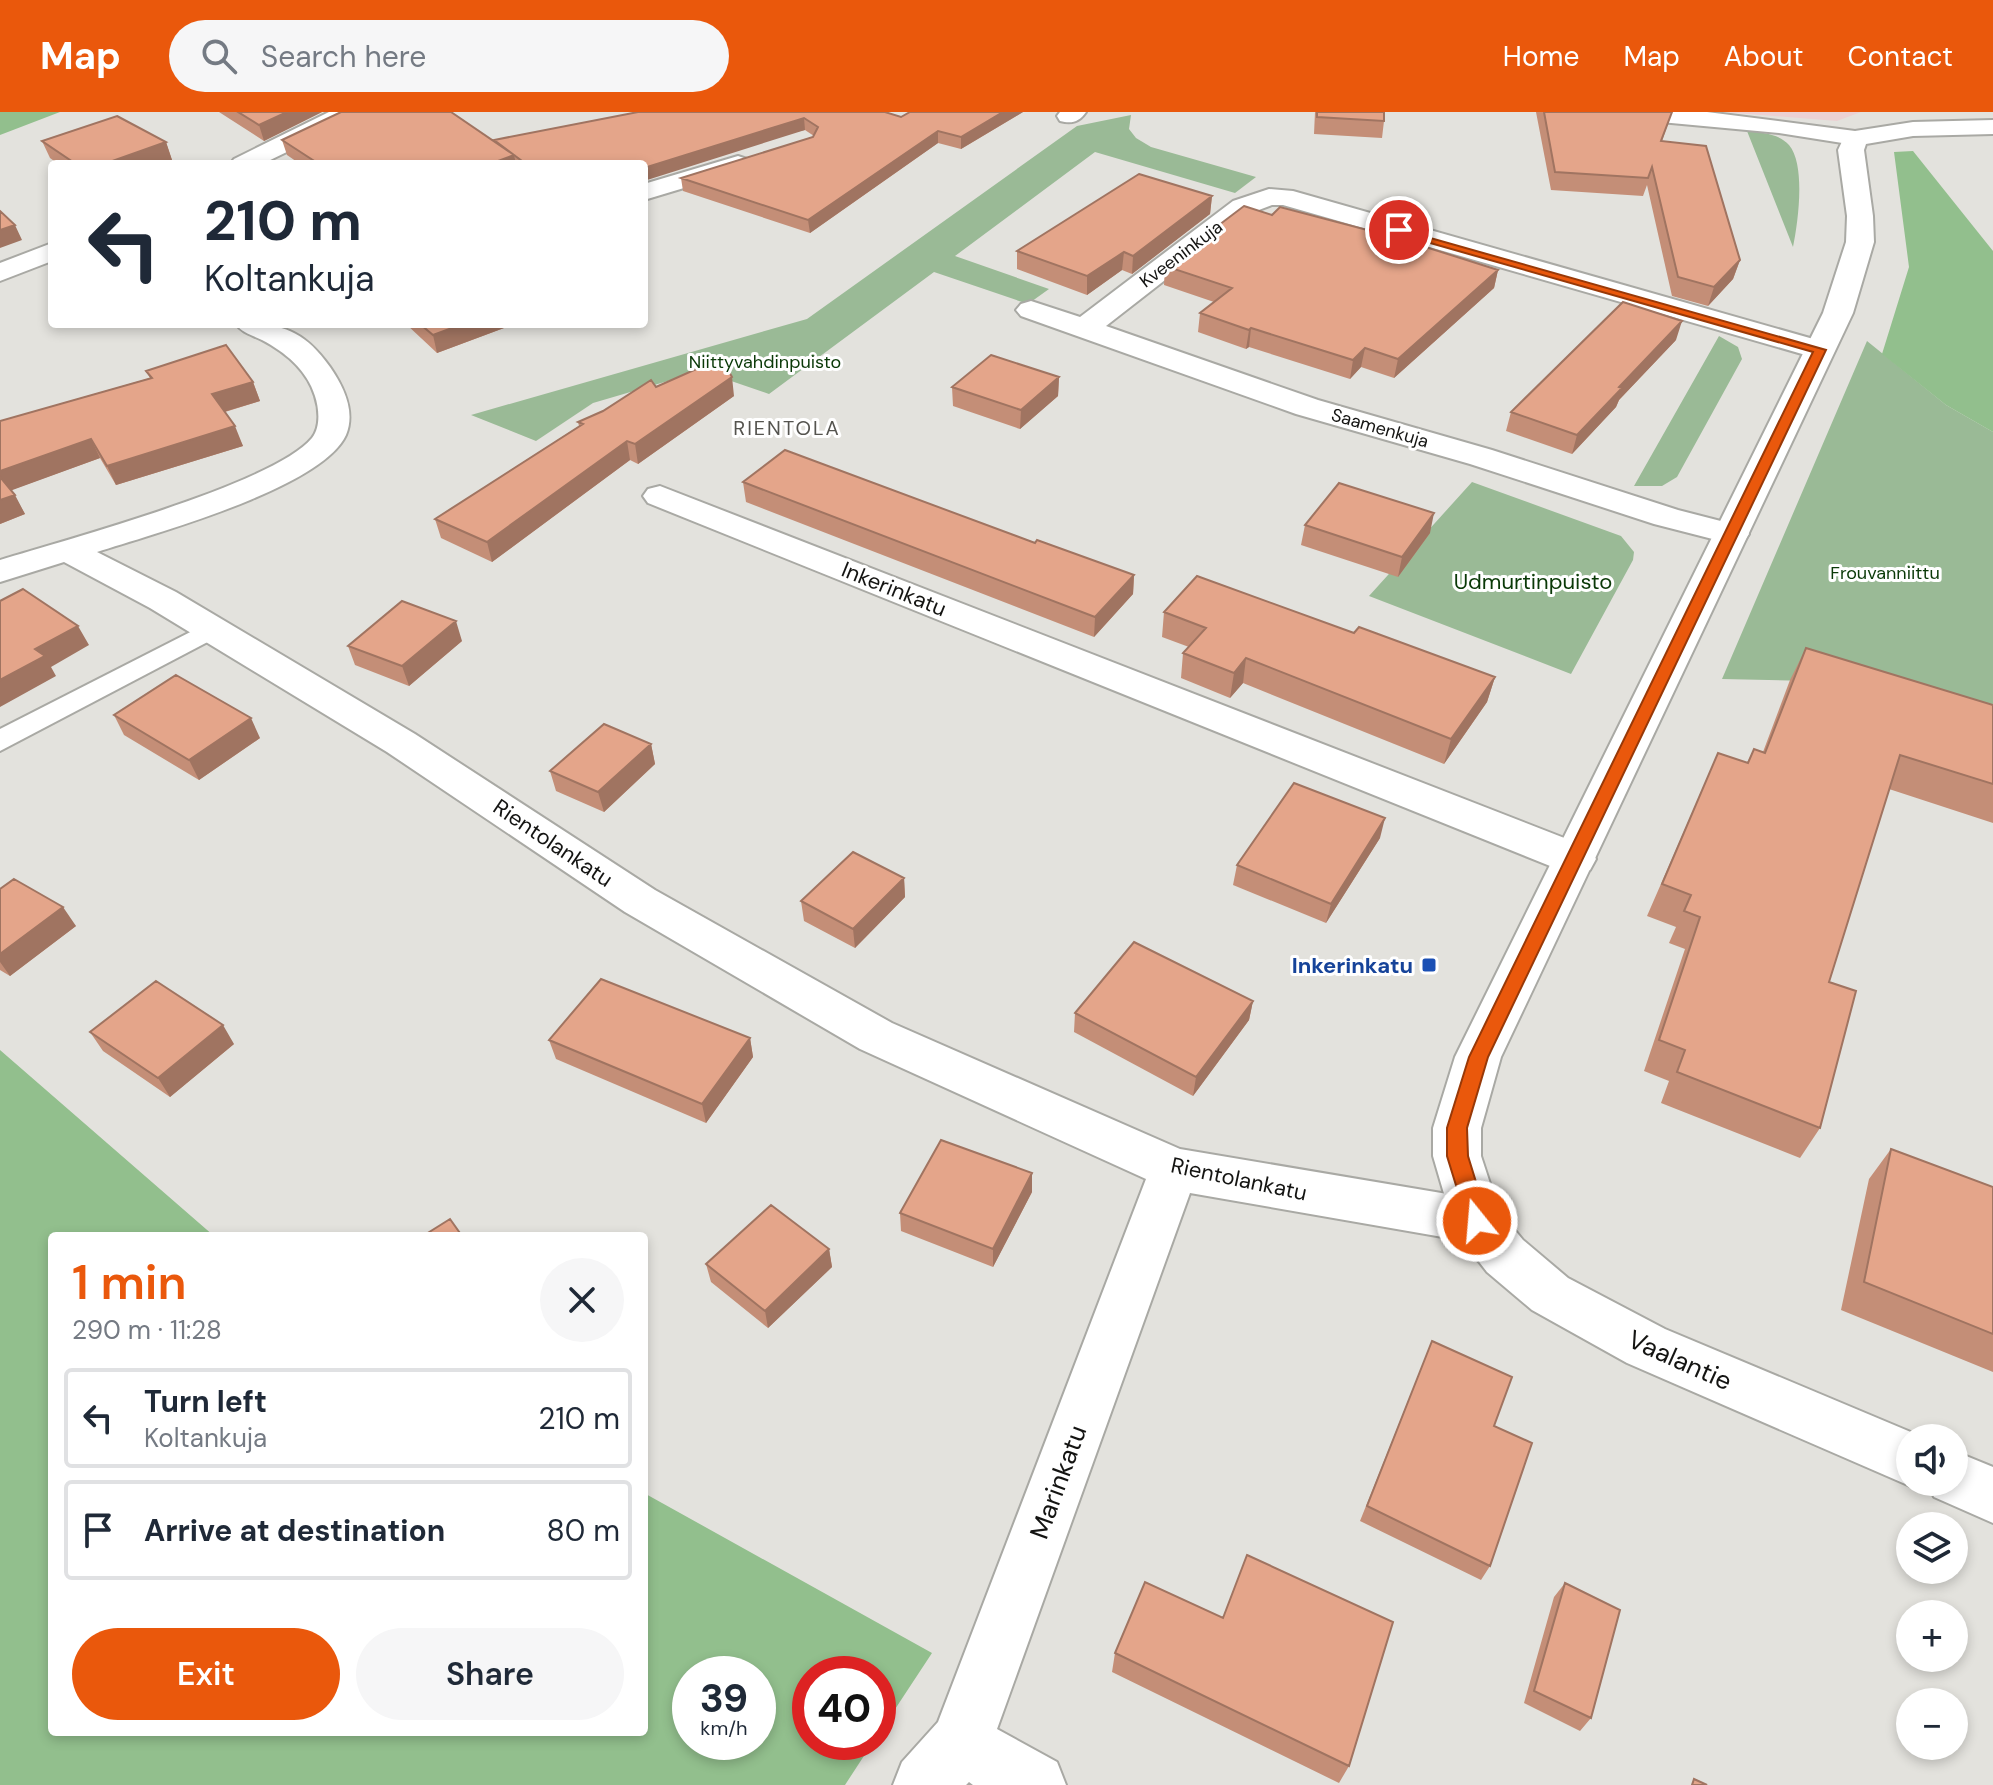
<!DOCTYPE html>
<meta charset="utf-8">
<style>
body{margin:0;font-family:"DM Sans",sans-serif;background:#f6f6f7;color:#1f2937;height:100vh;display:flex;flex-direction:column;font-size:30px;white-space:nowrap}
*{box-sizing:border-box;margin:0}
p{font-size:26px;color:#747a83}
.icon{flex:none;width:44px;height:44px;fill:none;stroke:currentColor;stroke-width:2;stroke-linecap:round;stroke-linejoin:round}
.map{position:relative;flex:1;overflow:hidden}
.drawer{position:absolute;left:48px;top:1120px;width:600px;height:504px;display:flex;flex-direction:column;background:#fff;border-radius:8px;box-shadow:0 4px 12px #0003}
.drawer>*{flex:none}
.guide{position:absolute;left:48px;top:48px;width:600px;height:168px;border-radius:8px;box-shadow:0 4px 12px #0003;background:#fff;color:#1f2937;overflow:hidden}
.buttons{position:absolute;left:1896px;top:1312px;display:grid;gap:16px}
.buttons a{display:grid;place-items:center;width:72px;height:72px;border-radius:50%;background:#fff;box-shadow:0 4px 12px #0003;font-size:40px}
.speed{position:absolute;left:672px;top:1544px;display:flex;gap:16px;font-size:40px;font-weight:700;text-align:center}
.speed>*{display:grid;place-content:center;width:104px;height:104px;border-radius:50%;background:#fff;box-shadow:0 4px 12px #0003;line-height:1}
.speed small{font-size:20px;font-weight:400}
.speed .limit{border:12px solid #d22;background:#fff;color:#111}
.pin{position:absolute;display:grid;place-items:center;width:68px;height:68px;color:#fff;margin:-34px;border:4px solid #fff;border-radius:50%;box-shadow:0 2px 8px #0007}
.me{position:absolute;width:88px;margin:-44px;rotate:343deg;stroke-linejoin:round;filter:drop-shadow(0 0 6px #0008)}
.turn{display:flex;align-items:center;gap:28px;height:168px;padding:0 24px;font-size:36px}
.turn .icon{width:104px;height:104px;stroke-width:2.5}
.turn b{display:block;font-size:56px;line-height:68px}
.round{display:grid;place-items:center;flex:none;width:84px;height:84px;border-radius:42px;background:#f6f6f7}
.head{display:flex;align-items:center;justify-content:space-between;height:136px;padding:0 24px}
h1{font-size:48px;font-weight:600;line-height:60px;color:#ea580c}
.action{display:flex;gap:16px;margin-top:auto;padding:16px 24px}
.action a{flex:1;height:92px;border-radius:48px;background:#ea580c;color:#fff;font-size:32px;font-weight:600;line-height:92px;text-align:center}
.action a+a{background:#f6f6f7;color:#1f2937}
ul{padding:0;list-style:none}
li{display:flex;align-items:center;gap:24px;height:100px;margin:0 16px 12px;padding:0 8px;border:4px solid #e0e1e3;border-radius:8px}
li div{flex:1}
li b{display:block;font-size:30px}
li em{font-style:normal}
header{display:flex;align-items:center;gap:48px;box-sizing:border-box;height:112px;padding:0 40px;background:#ea580c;color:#fff}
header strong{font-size:38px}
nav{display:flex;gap:44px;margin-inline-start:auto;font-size:28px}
.search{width:560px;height:72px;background:#f6f6f7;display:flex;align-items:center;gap:20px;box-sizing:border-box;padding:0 28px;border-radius:44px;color:#747a83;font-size:30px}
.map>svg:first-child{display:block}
</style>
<header>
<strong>Map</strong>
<div class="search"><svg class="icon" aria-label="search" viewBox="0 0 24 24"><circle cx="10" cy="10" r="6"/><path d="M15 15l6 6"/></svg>Search here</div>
<nav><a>Home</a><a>Map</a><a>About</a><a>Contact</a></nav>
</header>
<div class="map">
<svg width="1993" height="1673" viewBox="0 0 1993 1673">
<rect width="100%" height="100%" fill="#e3e2dd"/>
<path fill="#ecd1d3" d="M 1723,0 L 1861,0 L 1837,9 Z"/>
<path fill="#9aba96" d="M 1131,3 L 1129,17 L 1136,26 L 1151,35 L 1256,65 L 1235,81 L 1095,40 L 955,144 L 1049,177 L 1028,192 L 934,160 L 769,282 L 702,259 L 593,291 L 536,329 L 471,303 L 807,207 L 1077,14 Z
M 1747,19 C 1760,20 1780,22 1789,33 C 1806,53 1798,111 1793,135 Z
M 1719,224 L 1738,235 L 1742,247 L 1677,365 L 1662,374 L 1634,374 Z
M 1867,229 L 1946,293 L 1993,320 L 1993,598 L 1905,571 L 1722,567 Z
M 1472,370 L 1621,424 L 1634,440 L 1633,448 L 1571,562 L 1369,484 Z"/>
<path fill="#92bf8d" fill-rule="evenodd" d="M 0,0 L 60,0 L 0,23 Z
M 1913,39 L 1993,139 L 1993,320 L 1946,293 L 1882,242 L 1909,155 L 1894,40 Z
M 0,938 L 214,1124 L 52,1124 L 52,1620 L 644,1620 L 644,1381 L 932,1541 L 878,1623 L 878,1562 L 810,1562 L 810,1630 L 873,1630 L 845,1673 L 0,1673 ZM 690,1562 L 758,1562 L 758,1630 L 690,1630 Z"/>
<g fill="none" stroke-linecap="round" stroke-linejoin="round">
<defs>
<path id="lane" d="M 210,510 L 219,512 L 223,518 L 219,524 L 0,639 L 0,617 Z"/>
<path id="street" d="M 329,0 L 362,0 L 359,5 L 262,52 L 230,52 L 234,47 Z
M 1060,0 L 1086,0 C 1079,10 1072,12 1060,9 L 1057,4 Z
M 1616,0 L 1707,0 L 1855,19 L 1864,21 L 1867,26 L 1864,31 L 1855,33 L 1779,21 L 1628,7 L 1619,5 Z
M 738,44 L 747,47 L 751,52 L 747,57 L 644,88 L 644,72 Z
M 1269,77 L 1293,79 L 1831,232 L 1835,238 L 1831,244 L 1820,247 L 1809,244 L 1283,93 L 1272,93 L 1251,101 L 1106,214 L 1318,288 L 1492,338 L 1678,398 L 1744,415 L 1749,422 L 1744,429 L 1732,432 L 1654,412 L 1470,352 L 1296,302 L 1021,204 L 1016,198 L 1021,192 L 1031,189 L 1080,205 L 1233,89 Z
M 52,131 L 52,149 L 0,169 L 0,151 Z
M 236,212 C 281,212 302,216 330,255 C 343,274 356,299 346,323 C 322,376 153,422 97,440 L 176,480 L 415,622 L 655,778 L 892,911 L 1180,1037 L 1477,1087 L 1495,1094 L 1502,1109 L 1495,1124 L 1477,1131 L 1190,1081 L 997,1617 L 1057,1650 L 1066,1673 L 973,1673 L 969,1670 L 966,1673 L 893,1673 L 902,1650 L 938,1610 L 1146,1067 L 860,937 L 625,800 L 387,640 L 150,496 L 64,450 L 0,470 L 0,448 C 65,428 274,372 312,326 C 321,315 319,296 315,284 C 307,258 285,240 262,228 C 252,223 242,221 236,212 Z
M 660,374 L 1590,736 L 1596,747 L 1590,758 L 1575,762 L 1560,758 L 648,391 L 643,384 L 648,377 Z"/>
<path id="secondary" d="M 1993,8 L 1993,22 L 1913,24 L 1866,32 L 1864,38 L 1873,104 L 1874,130 L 1853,201 L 1501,945 L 1481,1016 L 1481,1044 L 1499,1099 L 1523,1128 L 1568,1166 L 1665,1217 L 1925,1326 L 1910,1326 L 1910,1370 L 1920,1370 L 1910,1374 L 1627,1251 L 1532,1198 L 1487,1160 L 1459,1124 L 1452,1109 L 1433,1044 L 1433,1016 L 1455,945 L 1823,201 L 1846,130 L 1847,104 L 1838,38 L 1846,21 L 1855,19 L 1913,10 Z
M 1954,1339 L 1993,1355 L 1993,1411 L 1934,1385 L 1927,1370 L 1954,1370 Z"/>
</defs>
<use href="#lane" stroke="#a9a9a4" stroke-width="4"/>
<use href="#street" stroke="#a9a9a4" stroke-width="4"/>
<use href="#secondary" stroke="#a9a9a4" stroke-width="4"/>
<use href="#lane" fill="#fff" fill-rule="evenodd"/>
<use href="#street" fill="#fff" fill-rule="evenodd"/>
<use href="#secondary" fill="#fff" fill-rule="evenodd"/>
</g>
<path fill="#c48e77" d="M 219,0 L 322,0 L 264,29 Z
M 638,0 L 901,5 L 1023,0 L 961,37 L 938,31 L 810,121 L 683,79 L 681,66 L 813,25 L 814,24 L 805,18 L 644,52 L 300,52 L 287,43 L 282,28 L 494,30 L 494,28 Z
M 1315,0 L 1384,0 L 1384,9 L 1382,26 L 1314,22 Z
M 1536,0 L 1672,0 L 1662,29 L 1740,148 L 1733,167 L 1708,194 L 1672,184 L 1647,73 L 1643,84 L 1551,78 Z
M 42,29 L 166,30 L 172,48 L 160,52 L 58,52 L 50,46 Z
M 1212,84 L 1210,102 L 1132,162 L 1122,158 L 1087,183 L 1017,157 L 1017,139 Z
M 1272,103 L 1498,158 L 1494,176 L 1394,266 L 1361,255 L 1350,267 L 1249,235 L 1246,237 L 1198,220 L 1200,201 L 1214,190 L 1164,173 L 1165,154 Z
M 406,212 L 515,212 L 437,241 Z
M 1676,228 L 1619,288 L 1616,295 L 1572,342 L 1506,319 L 1511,300 Z
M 146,259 L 253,270 L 260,289 L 225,300 L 243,334 L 116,373 L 100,346 L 11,378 L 25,402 L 0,412 L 0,309 L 150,266 Z
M 1059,265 L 1058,284 L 1020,317 L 953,294 L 952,275 Z
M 656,275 L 734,284 L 638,352 L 630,348 L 492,450 L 441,426 L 435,407 L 579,314 L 578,310 Z
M 743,370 L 1035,431 L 1134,463 L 1133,482 L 1094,525 L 746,390 Z
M 1305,413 L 1430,421 L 1398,465 L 1301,433 Z
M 1164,500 L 1354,521 L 1495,565 L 1487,590 L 1444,652 L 1243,571 L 1230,586 L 1181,566 L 1183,541 L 1189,535 L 1162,525 Z
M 462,529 L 409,574 L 355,553 L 348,534 Z
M 1806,536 L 1993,593 L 1993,711 L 1889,677 L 1829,870 L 1820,1016 L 1800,1046 L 1661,991 L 1669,969 L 1644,959 L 1685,837 L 1669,831 L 1676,815 L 1647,804 L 1718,641 L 1747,651 L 1754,637 L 1763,640 L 1790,568 Z
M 114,603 L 260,626 L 199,668 L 124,623 Z
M 651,632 L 655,652 L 604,700 L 556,679 L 550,659 Z
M 1380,726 L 1326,811 L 1233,773 L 1237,753 Z
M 904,766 L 905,785 L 855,836 L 804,809 L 801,789 Z
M 0,777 L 76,814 L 10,864 L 0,858 Z
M 1253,889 L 1249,908 L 1193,984 L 1074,920 L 1075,901 Z
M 90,920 L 234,932 L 170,985 L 103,939 Z
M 750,926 L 753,945 L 706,1011 L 556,947 L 549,928 Z
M 1891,1037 L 1993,1075 L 1993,1260 L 1841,1198 L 1869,1067 Z
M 1032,1080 L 993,1155 L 901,1119 L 900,1101 Z
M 829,1137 L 832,1155 L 768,1216 L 711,1170 L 706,1152 Z
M 1432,1229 L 1490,1454 L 1481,1468 L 1360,1409 Z
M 1565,1471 L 1591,1606 L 1580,1619 L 1524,1591 L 1554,1485 Z
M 1115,1541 L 1349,1654 L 1339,1671 L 1112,1560 Z"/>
<path fill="#a07461" d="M 287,0 L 322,0 L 264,29 L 259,13 Z
M 1003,0 L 1023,0 L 961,37 L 961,25 Z
M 804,6 L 805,18 L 644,69 L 644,56 Z
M 938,19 L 938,31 L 810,121 L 808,108 Z
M 166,30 L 172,48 L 160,52 L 104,52 Z
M 514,43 L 516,52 L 490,52 Z
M 1212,84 L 1210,102 L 1132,162 L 1133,144 Z
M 15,113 L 22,128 L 0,136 L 0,118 Z
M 1124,140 L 1122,158 L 1087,183 L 1087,164 Z
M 1740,148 L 1733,167 L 1708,194 L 1714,175 Z
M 1498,158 L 1494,176 L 1394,266 L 1398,247 Z
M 1682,209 L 1676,228 L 1619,288 L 1616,295 L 1572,342 L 1577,323 L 1619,275 Z
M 463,212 L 515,212 L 437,241 L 433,223 Z
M 1251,216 L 1249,235 L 1246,237 L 1249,218 Z
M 1365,236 L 1361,255 L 1350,267 L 1353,248 Z
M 732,265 L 734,284 L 638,352 L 635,332 Z
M 1059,265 L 1058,284 L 1020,317 L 1021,298 Z
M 253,270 L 260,289 L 220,301 L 212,282 Z
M 235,314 L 243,334 L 116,373 L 107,354 Z
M 91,327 L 100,346 L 7,380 L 0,367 L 0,359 Z
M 627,329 L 630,348 L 492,450 L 487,430 Z
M 15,383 L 25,402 L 0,412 L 0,388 Z
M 1434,401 L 1430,421 L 1398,465 L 1402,445 Z
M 1134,463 L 1133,482 L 1094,525 L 1095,505 Z
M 456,509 L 462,529 L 409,574 L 402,554 Z
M 78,514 L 89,533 L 51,555 L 56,564 L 0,595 L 0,568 L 35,537 Z
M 1246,546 L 1243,571 L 1230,586 L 1234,561 Z
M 1495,565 L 1487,590 L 1444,652 L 1451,627 Z
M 251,606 L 260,626 L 199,668 L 189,648 Z
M 651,632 L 655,652 L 604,700 L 598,680 Z
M 1385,706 L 1380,726 L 1326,811 L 1331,792 Z
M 904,766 L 905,785 L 855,836 L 853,817 Z
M 63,795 L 76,814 L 10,864 L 0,850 L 0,842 Z
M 1253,889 L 1249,908 L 1193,984 L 1196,965 Z
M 223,913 L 234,932 L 170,985 L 158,966 Z
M 750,926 L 753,945 L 706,1011 L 702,992 Z
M 1032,1061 L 1032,1080 L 993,1155 L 993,1137 Z
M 829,1137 L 832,1155 L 768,1216 L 765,1199 Z"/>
<path fill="#e4a58a" stroke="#a07461" stroke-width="2" d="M 238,0 L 287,0 L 259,13 Z
M 341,0 L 451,0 L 514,43 L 490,52 L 319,52 L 282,28 Z
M 638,0 L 885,0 L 901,5 L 910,0 L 1003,0 L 961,25 L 938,19 L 808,108 L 681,66 L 813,25 L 818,15 L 804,6 L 644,56 L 644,52 L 526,52 L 494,28 Z
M 1317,0 L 1384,0 L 1384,9 L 1317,5 Z
M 1544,0 L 1672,0 L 1661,29 L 1706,34 L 1740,148 L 1714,175 L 1678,165 L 1652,55 L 1648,66 L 1555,60 Z
M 117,4 L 166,30 L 104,52 L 76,52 L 42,29 Z
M 1139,62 L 1212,84 L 1133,144 L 1124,140 L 1087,164 L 1017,139 Z
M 1244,94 L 1272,103 L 1280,95 L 1394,125 L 1498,158 L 1398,247 L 1365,236 L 1353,248 L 1251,216 L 1249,218 L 1200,201 L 1232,176 L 1165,154 Z
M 0,99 L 15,113 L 0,118 Z
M 1623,190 L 1682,209 L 1619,275 L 1622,276 L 1577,323 L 1511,300 Z
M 420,212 L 463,212 L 433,223 Z
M 226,233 L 253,270 L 212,282 L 235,314 L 107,354 L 91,327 L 0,359 L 0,309 L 152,266 L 146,259 Z
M 991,243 L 1059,265 L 1021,298 L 952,275 Z
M 721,246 L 732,265 L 635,332 L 627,329 L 487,430 L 435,407 L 583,312 L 578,310 L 603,299 L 651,268 L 656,275 Z
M 785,338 L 1035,431 L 1037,428 L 1134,463 L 1095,505 L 743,370 Z
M 0,365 L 15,383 L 0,388 Z
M 1339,371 L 1434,401 L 1402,445 L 1305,413 Z
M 1197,464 L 1354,521 L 1359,515 L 1495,565 L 1451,627 L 1246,546 L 1234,561 L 1183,541 L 1206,516 L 1164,500 Z
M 23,477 L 78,514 L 35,537 L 45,544 L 0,568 L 0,489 Z
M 402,489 L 456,509 L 402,554 L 348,534 Z
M 1806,536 L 1993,593 L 1993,672 L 1900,643 L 1829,870 L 1856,879 L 1820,1016 L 1677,960 L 1685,938 L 1659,928 L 1700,805 L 1684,799 L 1691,783 L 1662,772 L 1718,641 L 1748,651 L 1754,637 L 1765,641 Z
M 176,563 L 251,606 L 189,648 L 114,603 Z
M 604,612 L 651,632 L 598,680 L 550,659 Z
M 1294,671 L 1385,706 L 1331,792 L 1237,753 Z
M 853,740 L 904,766 L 853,817 L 801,789 Z
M 14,767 L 63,795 L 0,842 L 0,777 Z
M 1134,830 L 1253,889 L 1196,965 L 1075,901 Z
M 601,867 L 750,926 L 702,992 L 549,928 Z
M 156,869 L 223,913 L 158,966 L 90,920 Z
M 941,1028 L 1032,1061 L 993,1137 L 900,1101 Z
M 1891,1037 L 1993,1075 L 1993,1222 L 1864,1170 Z
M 771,1093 L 829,1137 L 765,1199 L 706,1152 Z
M 450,1107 L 462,1124 L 423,1124 Z
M 1432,1229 L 1512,1265 L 1494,1314 L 1532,1331 L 1490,1454 L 1367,1394 Z
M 1247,1443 L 1393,1510 L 1349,1654 L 1115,1541 L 1145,1470 L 1223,1506 Z
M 1565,1471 L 1620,1498 L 1591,1606 L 1534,1579 Z
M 1694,1667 L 1707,1673 L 1692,1673 Z"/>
<path fill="#ea580c" stroke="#983908" stroke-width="2" d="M 1395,116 L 1826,238 L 1488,945 L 1467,1016 L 1468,1044 L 1488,1109 L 1485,1115 L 1477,1118 L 1470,1115 L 1467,1109 L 1447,1044 L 1447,1016 L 1469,945 L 1813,240 L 1395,121 Z"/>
<rect fill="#1a4fb4" stroke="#fff" stroke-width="3" x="1421" y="845" width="16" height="16" rx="4"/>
<g text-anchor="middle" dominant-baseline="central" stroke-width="6" stroke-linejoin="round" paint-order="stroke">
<g font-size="18" fill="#141412" stroke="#fff">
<text transform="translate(1181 142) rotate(-37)">Kveeninkuja</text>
<text transform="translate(1380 316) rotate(16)">Saamenkuja</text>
</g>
<g font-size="18" fill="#0a3907" stroke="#fff">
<text x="765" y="250">Niittyvahdinpuisto</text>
<text x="1885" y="461">Frouvanniittu</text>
</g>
<g font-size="20" letter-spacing="2" fill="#55544f" stroke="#fff">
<text x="787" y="316">RIENTOLA</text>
</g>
<g font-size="22" fill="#0a3907" stroke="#fff">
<text x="1533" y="469">Udmurtinpuisto</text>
</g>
<g font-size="22" fill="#141412" stroke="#fff">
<text transform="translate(894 477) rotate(22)">Inkerinkatu</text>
<text transform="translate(553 731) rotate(34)">Rientolankatu</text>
<text transform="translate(1239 1067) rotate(12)">Rientolankatu</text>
</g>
<g font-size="22" font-weight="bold" fill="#164399" stroke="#fff" text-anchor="end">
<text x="1413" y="853">Inkerinkatu</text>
</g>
<g font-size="26" fill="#141412" stroke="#fff">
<text transform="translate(1680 1248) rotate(24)">Vaalantie</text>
<text transform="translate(1058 1370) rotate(-70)">Marinkatu</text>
</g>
</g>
</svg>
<div class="buttons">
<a><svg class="icon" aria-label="sound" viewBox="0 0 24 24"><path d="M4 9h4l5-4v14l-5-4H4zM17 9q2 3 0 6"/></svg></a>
<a><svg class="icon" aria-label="layers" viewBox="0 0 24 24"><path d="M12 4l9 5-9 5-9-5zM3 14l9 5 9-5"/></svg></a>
<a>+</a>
<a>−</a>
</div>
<div class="speed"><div>39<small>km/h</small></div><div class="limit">40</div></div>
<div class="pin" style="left:1399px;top:118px;background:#d93025"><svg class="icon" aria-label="arrive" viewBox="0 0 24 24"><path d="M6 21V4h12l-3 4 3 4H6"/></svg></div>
<svg class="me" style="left:1477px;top:1109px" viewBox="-20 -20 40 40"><circle r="17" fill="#ea580c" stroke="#fff" stroke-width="3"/><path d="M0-11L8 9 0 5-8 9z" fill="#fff"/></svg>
<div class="guide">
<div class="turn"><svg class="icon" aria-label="left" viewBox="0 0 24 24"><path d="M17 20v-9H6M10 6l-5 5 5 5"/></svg><div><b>210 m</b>Koltankuja</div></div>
</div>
<section class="drawer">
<div class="head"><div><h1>1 min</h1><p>290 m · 11:28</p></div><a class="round"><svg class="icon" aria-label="close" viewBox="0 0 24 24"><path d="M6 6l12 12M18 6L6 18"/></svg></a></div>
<ul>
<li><svg class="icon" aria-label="left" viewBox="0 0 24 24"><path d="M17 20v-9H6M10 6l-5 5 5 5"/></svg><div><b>Turn left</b><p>Koltankuja</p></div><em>210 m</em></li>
<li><svg class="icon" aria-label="arrive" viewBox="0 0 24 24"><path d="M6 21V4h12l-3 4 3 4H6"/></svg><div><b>Arrive at destination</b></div><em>80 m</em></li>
</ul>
<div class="action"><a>Exit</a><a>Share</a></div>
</section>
</div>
